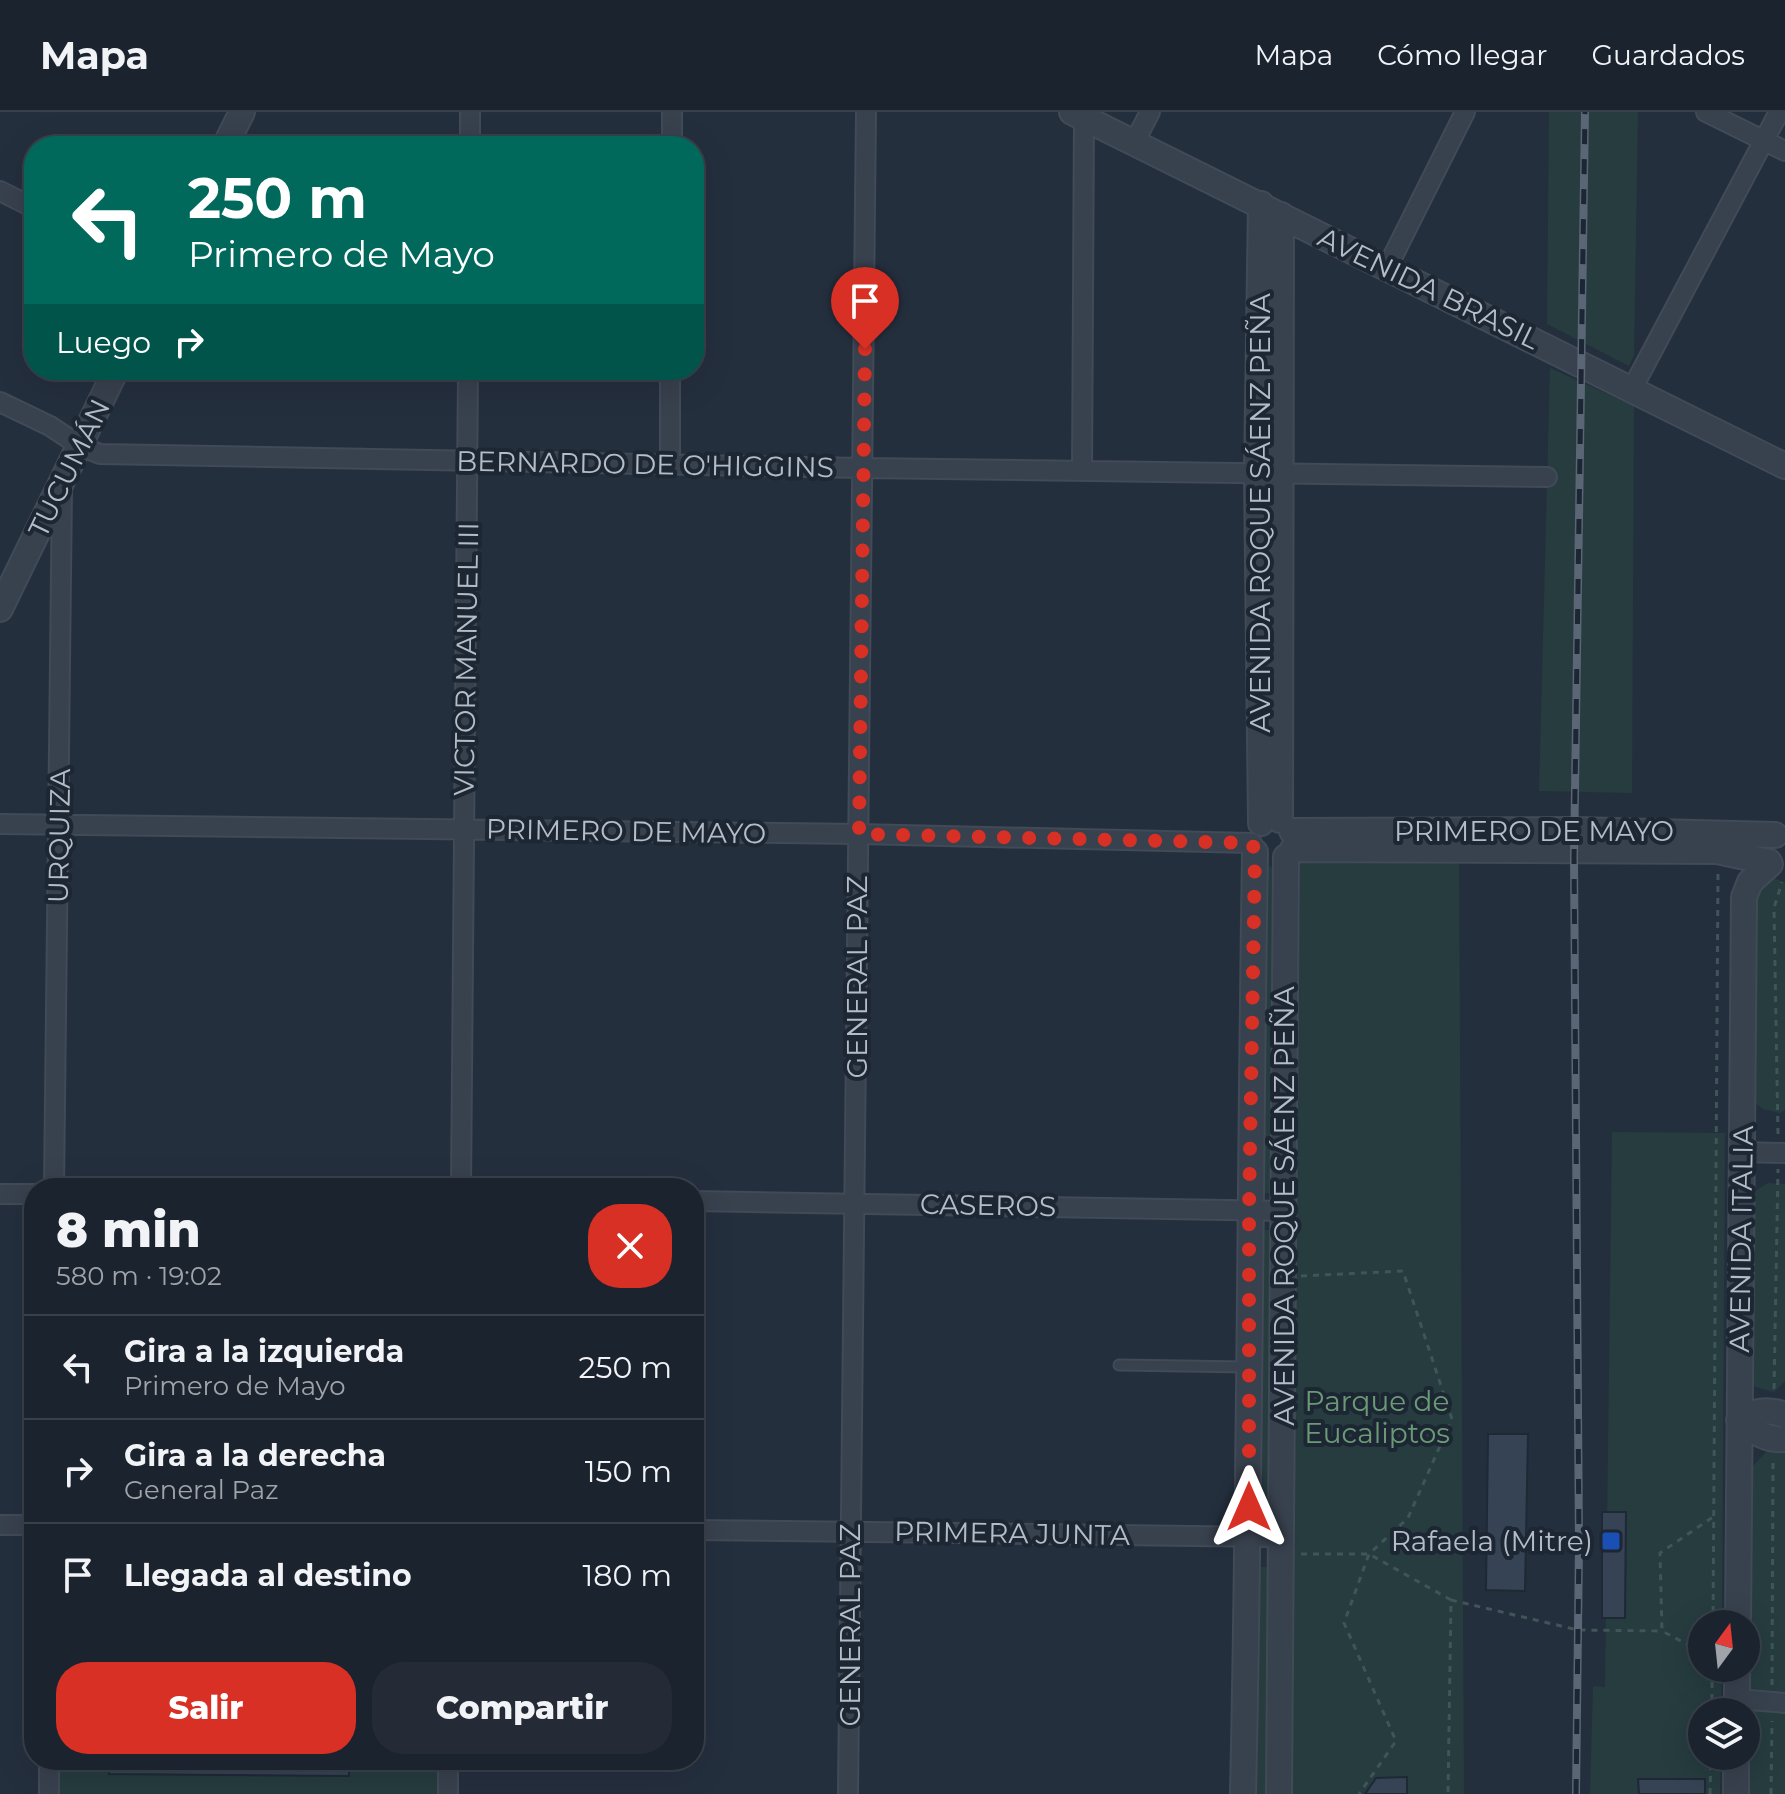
<!DOCTYPE html>
<html lang="es">
<meta charset="utf-8">
<style>
body{margin:0;font-family:Montserrat,sans-serif;background:#242b36;color:#f1f3f6;height:100vh;display:flex;flex-direction:column;font-size:30px;white-space:nowrap}
*{box-sizing:border-box;margin:0}
p{font-size:26px;color:#a0a4aa}
.icon{flex:none;width:44px;height:44px;fill:none;stroke:currentColor;stroke-width:2;stroke-linecap:round;stroke-linejoin:round}
.map{position:relative;flex:1;overflow:hidden}
.panel{position:absolute;left:24px;top:1066px;width:680px;height:592px;display:flex;flex-direction:column;background:#1b232e;border-radius:32px;box-shadow:0 8px 32px #0002,0 0 0 2px #39404a}
.panel>*{flex:none}
.top-card{position:absolute;left:24px;top:24px;width:680px;height:244px;border-radius:32px;box-shadow:0 8px 32px #0002,0 0 0 2px #39404a;background:#00695c;color:#fff;overflow:hidden}
.needle{width:52px;rotate:15deg}
.controls{position:absolute;left:1688px;top:1498px;display:grid;gap:16px}
.controls a{display:grid;place-items:center;width:72px;height:72px;border-radius:50%;background:#1b232e;box-shadow:0 8px 32px #0002,0 0 0 2px #39404a;font-size:40px}
.pin{position:absolute;display:grid;place-items:center;width:68px;height:68px;color:#fff;margin:-82px -34px;border-radius:50% 50% 50% 0;rotate:-45deg;box-shadow:0 0 8px #0007}
.pin .icon{rotate:45deg}
.me{position:absolute;width:88px;margin:-44px;rotate:0deg;stroke-linejoin:round;filter:drop-shadow(0 0 6px #0008)}
.turn{display:flex;align-items:center;gap:28px;height:168px;padding:0 32px;font-size:36px}
.turn .icon{width:104px;height:104px;stroke-width:2.5}
.turn b{display:block;font-size:56px;line-height:68px}
.then{display:flex;align-items:center;height:76px;padding:0 32px;background:#0003;gap:16px;font-size:30px}
.round{display:grid;place-items:center;flex:none;width:84px;height:84px;border-radius:32px;background:#242b36}
.head{display:flex;align-items:center;justify-content:space-between;height:136px;padding:0 32px}
h1{font-size:48px;font-weight:800;line-height:60px}
.primary-button{display:flex;gap:16px;margin-top:auto;padding:16px 32px}
.primary-button a{flex:1;height:92px;border-radius:32px;background:#d93025;color:#fff;font-size:32px;font-weight:800;line-height:92px;text-align:center}
.primary-button a+a{background:#242b36;color:#f1f3f6}
ul{padding:0;list-style:none}
li{display:flex;align-items:center;gap:24px;height:104px;padding:0 32px;border-top:2px solid #39404a}
li div{flex:1}
li b{display:block;font-size:30px}
li em{font-style:normal}
header{display:flex;align-items:center;gap:48px;box-sizing:border-box;height:112px;padding:0 40px;background:#1b232e;border-bottom:2px solid #39404a}
header strong{font-size:38px}
nav{display:flex;gap:44px;margin-inline-start:auto;font-size:28px}
.map>svg:first-child{display:block}
</style>
<header>
<strong>Mapa</strong>
<nav><a>Mapa</a><a>Cómo llegar</a><a>Guardados</a></nav>
</header>
<div class="map">
<svg width="1785" height="1682" viewBox="0 0 1785 1682">
<rect width="100%" height="100%" fill="#242f3e"/>
<path fill="#263c3f" d="M 1549,0 L 1638,0 L 1634,243 L 1629,254 L 1547,212 Z
M 1550,256 L 1634,294 L 1632,681 L 1539,679 Z
M 1459,741 L 1464,1682 L 1293,1682 L 1291,1432 L 1295,765 L 1301,748 Z
M 1260,754 L 1280,755 L 1280,1081 L 1263,1081 Z
M 1761,766 L 1776,767 L 1785,771 L 1785,998 L 1780,1001 L 1763,997 L 1750,987 L 1752,783 Z
M 1612,1020 L 1725,1021 L 1722,1512 L 1702,1512 L 1702,1556 L 1722,1556 L 1721,1600 L 1702,1600 L 1702,1644 L 1721,1644 L 1720,1682 L 1590,1682 L 1593,1574 L 1605,1575 Z
M 1768,1071 L 1785,1072 L 1785,1269 L 1774,1280 L 1752,1274 L 1755,1079 Z
M 1260,1118 L 1280,1118 L 1278,1397 L 1261,1397 Z
M 1768,1338 L 1785,1340 L 1785,1682 L 1747,1682 L 1752,1355 Z
M 1256,1455 L 1276,1455 L 1272,1682 L 1254,1682 Z
M 60,1648 L 440,1648 L 439,1682 L 60,1682 Z"/>
<path fill="#364354" stroke="#1f2835" stroke-width="2" d="M 1488,1322 L 1528,1322 L 1525,1479 L 1486,1478 Z
M 1602,1400 L 1626,1400 L 1625,1506 L 1602,1506 Z
M 110,1648 L 349,1649 L 349,1664 L 109,1662 Z
M 1407,1665 L 1407,1682 L 1365,1682 L 1376,1666 Z
M 1638,1667 L 1705,1667 L 1705,1682 L 1639,1682 Z"/>
<g fill="none" stroke-linecap="round" stroke-linejoin="round">
<defs>
<path id="service" d="M 1119,1253 L 1247,1255"/>
<path id="minor" d="M 1706,0 L 1785,39
M 1134,31 L 1150,0
M 470,34 L 470,0
M 672,34 L 672,0
M 0,79 L 34,96
M 1387,156 L 1465,0
M 1632,277 L 1779,0
M 0,290 L 50,314 L 80,334 L 100,342 L 864,356 L 1547,365
M 670,352 L 670,258
M 1082,359 L 1084,6
M 0,712 L 859,722 L 1252,731
M 1742,1040 L 1785,1041
M 54,1076 L 62,375
M 461,1076 L 468,258
M 0,1082 L 34,1082
M 694,1089 L 1283,1099
M 0,1413 L 34,1413
M 694,1418 L 1282,1425
M 1737,1587 L 1785,1591
M 49,1682 L 49,1648
M 448,1682 L 448,1648
M 848,1682 L 866,0"/>
<path id="tertiary" d="M 1072,0 L 1785,354
M 225,34 L 242,0
M 0,497 L 116,258
M 1280,708 L 1281,103
M 1261,711 L 1257,362 L 1261,92
M 1292,719 L 1574,718 L 1775,723
M 1293,737 L 1717,739 L 1769,750
M 1785,1303 C 1767,1296 1755,1299 1739,1308 C 1753,1319 1767,1329 1785,1327
M 1738,1512 L 1744,785 L 1750,770 L 1770,752
M 1737,1600 L 1737,1556
M 1243,1682 C 1250,1368 1250,1054 1255,740
M 1279,1682 L 1286,745
M 1736,1682 L 1736,1644"/>
</defs>
<use href="#service" stroke="#414a57" stroke-width="13"/>
<use href="#minor" stroke="#414a57" stroke-width="22"/>
<use href="#tertiary" stroke="#414a57" stroke-width="28"/>
<path stroke="#3f5557" stroke-width="3" stroke-dasharray="6 6" stroke-linecap="butt" d="M 1778,1022 L 1774,796 L 1782,770
M 1301,1164 L 1403,1159 L 1452,1307 L 1408,1406 L 1369,1442 L 1344,1511 L 1396,1629 L 1359,1682
M 1774,1277 L 1778,1057
M 1301,1442 L 1369,1442 L 1451,1488 L 1448,1682
M 1451,1488 L 1578,1518 L 1662,1519
M 1713,1512 L 1718,759
M 1702,1540 L 1662,1519 L 1660,1441 L 1713,1405
M 1772,1573 L 1773,1349
M 1712,1600 L 1712,1556
M 1710,1682 L 1711,1644
M 1771,1682 L 1772,1609"/>
<use href="#service" stroke="#38414e" stroke-width="9"/>
<use href="#minor" stroke="#38414e" stroke-width="18"/>
<use href="#tertiary" stroke="#38414e" stroke-width="24"/>
<defs>
<path id="rail" d="M 1576,1682 L 1579,1434 L 1574,746 L 1585,0"/>
</defs>
<use href="#rail" stroke="#5a6575" stroke-width="8"/>
<use href="#rail" stroke="#1d2633" stroke-width="5" stroke-dasharray="15" stroke-linecap="butt"/>
</g>
<g fill="none" stroke-linecap="round" stroke-linejoin="round">
<path stroke="#d93025" stroke-width="14" stroke-dasharray="0 25.2" d="M 865,237 L 859,722 L 1252,731 L 1255,740 L 1249,1098 L 1249,1395"/>
</g>
<rect fill="#1a4fb4" stroke="#1d2633" stroke-width="3" x="1601" y="1419" width="20" height="20" rx="4"/>
<g text-anchor="middle" dominant-baseline="central" stroke-width="8" stroke-linejoin="round" paint-order="stroke">
<g font-size="28" fill="#b4bcc9" stroke="#1d2633">
<text transform="translate(1429 176) rotate(26)">AVENIDA BRASIL</text>
<text transform="translate(645 352) rotate(1)">BERNARDO DE O'HIGGINS</text>
<text transform="translate(69 356) rotate(-64)">TUCUMÁN</text>
<text transform="translate(1260 401) rotate(-90)">AVENIDA ROQUE SÁENZ PEÑA</text>
<text transform="translate(466 547) rotate(-89)">VICTOR MANUEL III</text>
<text transform="translate(626 719) rotate(1)">PRIMERO DE MAYO</text>
<text x="1534" y="719">PRIMERO DE MAYO</text>
<text transform="translate(59 724) rotate(-89)">URQUIZA</text>
<text transform="translate(857 865) rotate(-90)">GENERAL PAZ</text>
<text transform="translate(988 1093) rotate(1)">CASEROS</text>
<text transform="translate(1284 1094) rotate(-90)">AVENIDA ROQUE SÁENZ PEÑA</text>
<text transform="translate(1741 1127) rotate(-89)">AVENIDA ITALIA</text>
<text transform="translate(1012 1421) rotate(1)">PRIMERA JUNTA</text>
<text transform="translate(850 1513) rotate(-90)">GENERAL PAZ</text>
</g>
<g font-size="28" fill="#6b9a76" stroke="#1d2633">
<text x="1377" y="1289">Parque de<tspan x="1377" dy="32">Eucaliptos</tspan></text>
</g>
<g font-size="28" fill="#b4bcc9" stroke="#1d2633" text-anchor="end">
<text x="1593" y="1429">Rafaela (Mitre)</text>
</g>
</g>
</svg>
<div class="controls">
<a><svg class="needle" viewBox="-14 -14 28 28"><path d="M0-13l5 13h-10z" fill="#e53935"/><path d="M0 13l5-13h-10z" fill="#a0a4aa"/></svg></a>
<a><svg class="icon" aria-label="layers" viewBox="0 0 24 24"><path d="M12 4l9 5-9 5-9-5zM3 14l9 5 9-5"/></svg></a>
</div>
<div class="pin" style="left:865px;top:237px;background:#d93025"><svg class="icon" aria-label="arrive" viewBox="0 0 24 24"><path d="M6 21V4h12l-3 4 3 4H6"/></svg></div>
<svg class="me" style="left:1249px;top:1395px" viewBox="-20 -20 40 40"><path d="M0-17L14 15 0 8-14 15z" fill="#d93025" stroke="#fff" stroke-width="4"/></svg>
<div class="top-card">
<div class="turn"><svg class="icon" aria-label="left" viewBox="0 0 24 24"><path d="M17 20v-9H6M10 6l-5 5 5 5"/></svg><div><b>250 m</b>Primero de Mayo</div></div>
<div class="then">Luego<svg class="icon" aria-label="right" viewBox="0 0 24 24"><path d="M7 20v-9h11M14 6l5 5-5 5"/></svg></div>
</div>
<section class="panel">
<div class="head"><div><h1>8 min</h1><p>580 m · 19:02</p></div><a class="round" style="background:#d93025;color:#fff"><svg class="icon" aria-label="close" viewBox="0 0 24 24"><path d="M6 6l12 12M18 6L6 18"/></svg></a></div>
<ul>
<li><svg class="icon" aria-label="left" viewBox="0 0 24 24"><path d="M17 20v-9H6M10 6l-5 5 5 5"/></svg><div><b>Gira a la izquierda</b><p>Primero de Mayo</p></div><em>250 m</em></li>
<li><svg class="icon" aria-label="right" viewBox="0 0 24 24"><path d="M7 20v-9h11M14 6l5 5-5 5"/></svg><div><b>Gira a la derecha</b><p>General Paz</p></div><em>150 m</em></li>
<li><svg class="icon" aria-label="arrive" viewBox="0 0 24 24"><path d="M6 21V4h12l-3 4 3 4H6"/></svg><div><b>Llegada al destino</b></div><em>180 m</em></li>
</ul>
<div class="primary-button"><a>Salir</a><a>Compartir</a></div>
</section>
</div>
